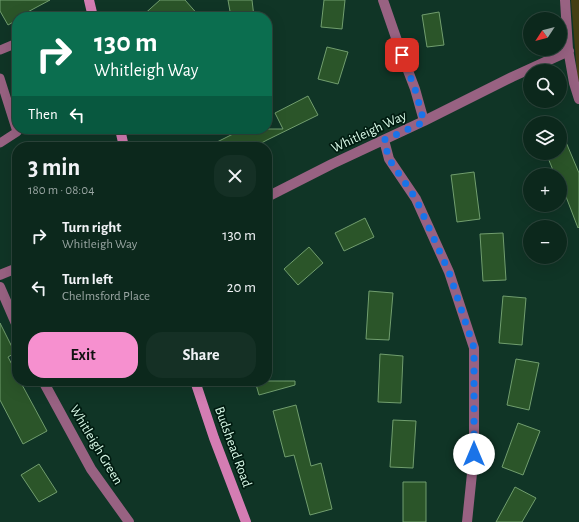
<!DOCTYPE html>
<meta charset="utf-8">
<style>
body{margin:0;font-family:"Alegreya Sans",sans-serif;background:#153025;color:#f1f3f6;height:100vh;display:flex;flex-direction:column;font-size:15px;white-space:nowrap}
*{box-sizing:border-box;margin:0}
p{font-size:13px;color:#9aa6a3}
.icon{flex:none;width:22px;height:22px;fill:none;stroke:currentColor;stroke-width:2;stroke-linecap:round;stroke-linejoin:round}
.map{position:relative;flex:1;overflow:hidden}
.sheet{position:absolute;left:12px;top:142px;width:260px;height:244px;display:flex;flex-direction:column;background:#0c281c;border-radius:16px;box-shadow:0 4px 16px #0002,0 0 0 1px #2c443b}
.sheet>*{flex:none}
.hud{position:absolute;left:12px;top:12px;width:260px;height:122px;border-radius:16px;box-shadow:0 4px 16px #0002,0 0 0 1px #2c443b;background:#0b6e4f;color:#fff;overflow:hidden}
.needle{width:26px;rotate:234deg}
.controls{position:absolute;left:523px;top:12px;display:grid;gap:8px}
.controls a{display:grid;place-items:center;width:44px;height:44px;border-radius:50%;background:#0c281c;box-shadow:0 4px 16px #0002,0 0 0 1px #2c443b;font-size:20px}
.pin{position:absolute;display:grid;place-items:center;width:34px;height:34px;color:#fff;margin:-17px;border-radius:8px;box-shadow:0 2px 6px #0006}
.me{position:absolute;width:44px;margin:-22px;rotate:0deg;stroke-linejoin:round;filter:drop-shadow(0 0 3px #0008)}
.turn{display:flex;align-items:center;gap:14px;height:84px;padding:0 16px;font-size:18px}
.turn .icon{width:52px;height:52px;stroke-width:2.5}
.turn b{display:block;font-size:28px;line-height:34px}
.then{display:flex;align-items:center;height:38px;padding:0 16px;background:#0003;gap:8px;font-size:15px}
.round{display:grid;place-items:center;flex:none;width:42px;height:42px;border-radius:16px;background:#153025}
.headline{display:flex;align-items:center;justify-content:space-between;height:68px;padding:0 16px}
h1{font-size:24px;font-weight:700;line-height:30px}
.button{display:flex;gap:8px;margin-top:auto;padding:8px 16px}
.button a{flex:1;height:46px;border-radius:16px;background:#f690cf;color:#111;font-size:16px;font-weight:700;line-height:46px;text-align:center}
.button a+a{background:#153025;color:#f1f3f6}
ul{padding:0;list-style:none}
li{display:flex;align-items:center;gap:12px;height:52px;padding:0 16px}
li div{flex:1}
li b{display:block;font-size:15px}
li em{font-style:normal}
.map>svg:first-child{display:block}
</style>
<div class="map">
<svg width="579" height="522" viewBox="0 0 579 522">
<rect width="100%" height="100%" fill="#103526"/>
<path fill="#443f13" d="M 571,0 L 579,0 L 579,98 L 579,97 Z"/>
<path fill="#2b5529" stroke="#719e6e" d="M 0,0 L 50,0 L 22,15 L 22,17 L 17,17 L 17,20 L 8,25 L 0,11 Z
M 160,0 L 185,0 L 200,17 L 141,17 Z
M 228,0 L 252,0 L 254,17 L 231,17 Z
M 324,0 L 345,0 L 342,29 L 321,27 Z
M 439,12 L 444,45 L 427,47 L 422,15 Z
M 327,47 L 348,52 L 338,84 L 318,79 Z
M 308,96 L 318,115 L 267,140 L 254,147 L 207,147 L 243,129 L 283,129 L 275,113 Z
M 560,128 L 579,173 L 579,227 L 578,228 L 560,181 L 560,175 L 555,175 L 546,153 L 560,153 Z
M 474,172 L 480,219 L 457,222 L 451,175 Z
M 365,218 L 374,237 L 344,251 L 335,233 Z
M 503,233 L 506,280 L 483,281 L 480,234 Z
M 309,247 L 323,263 L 298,285 L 284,269 Z
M 369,291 L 393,293 L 389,340 L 366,339 Z
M 503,296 L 526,298 L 522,345 L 499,343 Z
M 0,323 L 15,353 L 8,357 L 17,374 L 17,381 L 20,381 L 47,431 L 23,444 L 0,400 Z
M 380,354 L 403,356 L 401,403 L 378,402 Z
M 516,359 L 539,363 L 529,410 L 507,405 Z
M 255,381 L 295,381 L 295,385 L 259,395 Z
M 296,405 L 311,466 L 321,463 L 332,509 L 310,515 L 294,455 L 285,457 L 273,411 Z
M 393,420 L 416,421 L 413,468 L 390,467 Z
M 518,423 L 540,431 L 523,475 L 502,467 Z
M 39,464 L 57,492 L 39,502 L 21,475 Z
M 403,482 L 426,482 L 426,522 L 403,522 Z
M 515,487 L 536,498 L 522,522 L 496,522 Z"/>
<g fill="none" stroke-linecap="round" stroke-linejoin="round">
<path stroke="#986282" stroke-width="9" d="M 0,50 L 17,43
M 0,78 L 17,132 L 0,143"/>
<path stroke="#986282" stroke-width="10" d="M 383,0 L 402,55 L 415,89 L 424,121
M 565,0 L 568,49 L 574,83 L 579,99
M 384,140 L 389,159 L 416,199 L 449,272 L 474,348 L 474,454 L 467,522
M 267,197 L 332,164 L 424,121 L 512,77 L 569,51
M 0,275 L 17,268
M 0,287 L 17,326
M 43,381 L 91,469 L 129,522"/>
<path stroke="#d47db3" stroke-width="10" d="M 89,0 L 93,17
M 120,129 L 124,147
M 195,381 L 214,438 L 246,522"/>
</g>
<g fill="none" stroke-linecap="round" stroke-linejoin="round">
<path stroke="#1a73e8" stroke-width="7" stroke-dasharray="0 12.6" d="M 402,55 L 415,89 L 424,122 L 384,140 L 389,159 L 416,199 L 449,272 L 474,348 L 474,454"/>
</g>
<g text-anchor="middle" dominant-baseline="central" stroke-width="3.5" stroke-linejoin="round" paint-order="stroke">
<g font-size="14" fill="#d8fae8" stroke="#001b10">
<text transform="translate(369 132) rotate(-25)">Whitleigh Way</text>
<text transform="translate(96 445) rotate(59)">Whitleigh Green</text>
<text transform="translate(233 447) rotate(70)">Budshead Road</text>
</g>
</g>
</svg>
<div class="controls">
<a><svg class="needle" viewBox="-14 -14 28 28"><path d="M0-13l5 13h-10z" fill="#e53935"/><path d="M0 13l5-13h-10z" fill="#9aa6a3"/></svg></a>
<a><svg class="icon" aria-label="search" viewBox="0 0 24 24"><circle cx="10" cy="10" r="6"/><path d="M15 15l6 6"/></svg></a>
<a><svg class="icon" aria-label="layers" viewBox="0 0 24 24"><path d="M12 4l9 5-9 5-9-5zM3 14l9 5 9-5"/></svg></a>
<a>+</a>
<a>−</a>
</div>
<div class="pin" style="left:402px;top:55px;background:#d93025"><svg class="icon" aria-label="arrive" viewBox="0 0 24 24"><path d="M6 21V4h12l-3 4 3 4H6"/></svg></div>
<svg class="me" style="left:474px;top:454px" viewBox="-20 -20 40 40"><circle r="19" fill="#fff"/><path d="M0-13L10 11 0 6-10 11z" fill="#1a73e8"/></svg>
<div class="hud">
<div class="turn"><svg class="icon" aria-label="right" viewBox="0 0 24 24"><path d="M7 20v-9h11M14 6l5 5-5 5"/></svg><div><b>130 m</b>Whitleigh Way</div></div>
<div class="then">Then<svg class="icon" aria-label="left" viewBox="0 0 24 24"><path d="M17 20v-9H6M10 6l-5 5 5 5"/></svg></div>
</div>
<section class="sheet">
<div class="headline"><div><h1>3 min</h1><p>180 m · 08:04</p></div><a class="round"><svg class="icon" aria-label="close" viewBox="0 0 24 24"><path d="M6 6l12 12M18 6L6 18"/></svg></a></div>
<ul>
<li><svg class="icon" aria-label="right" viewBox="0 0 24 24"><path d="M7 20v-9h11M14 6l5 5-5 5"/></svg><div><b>Turn right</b><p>Whitleigh Way</p></div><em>130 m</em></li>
<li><svg class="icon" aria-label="left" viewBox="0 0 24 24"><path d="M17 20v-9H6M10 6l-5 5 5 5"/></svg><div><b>Turn left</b><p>Chelmsford Place</p></div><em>20 m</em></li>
</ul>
<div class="button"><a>Exit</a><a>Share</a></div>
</section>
</div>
